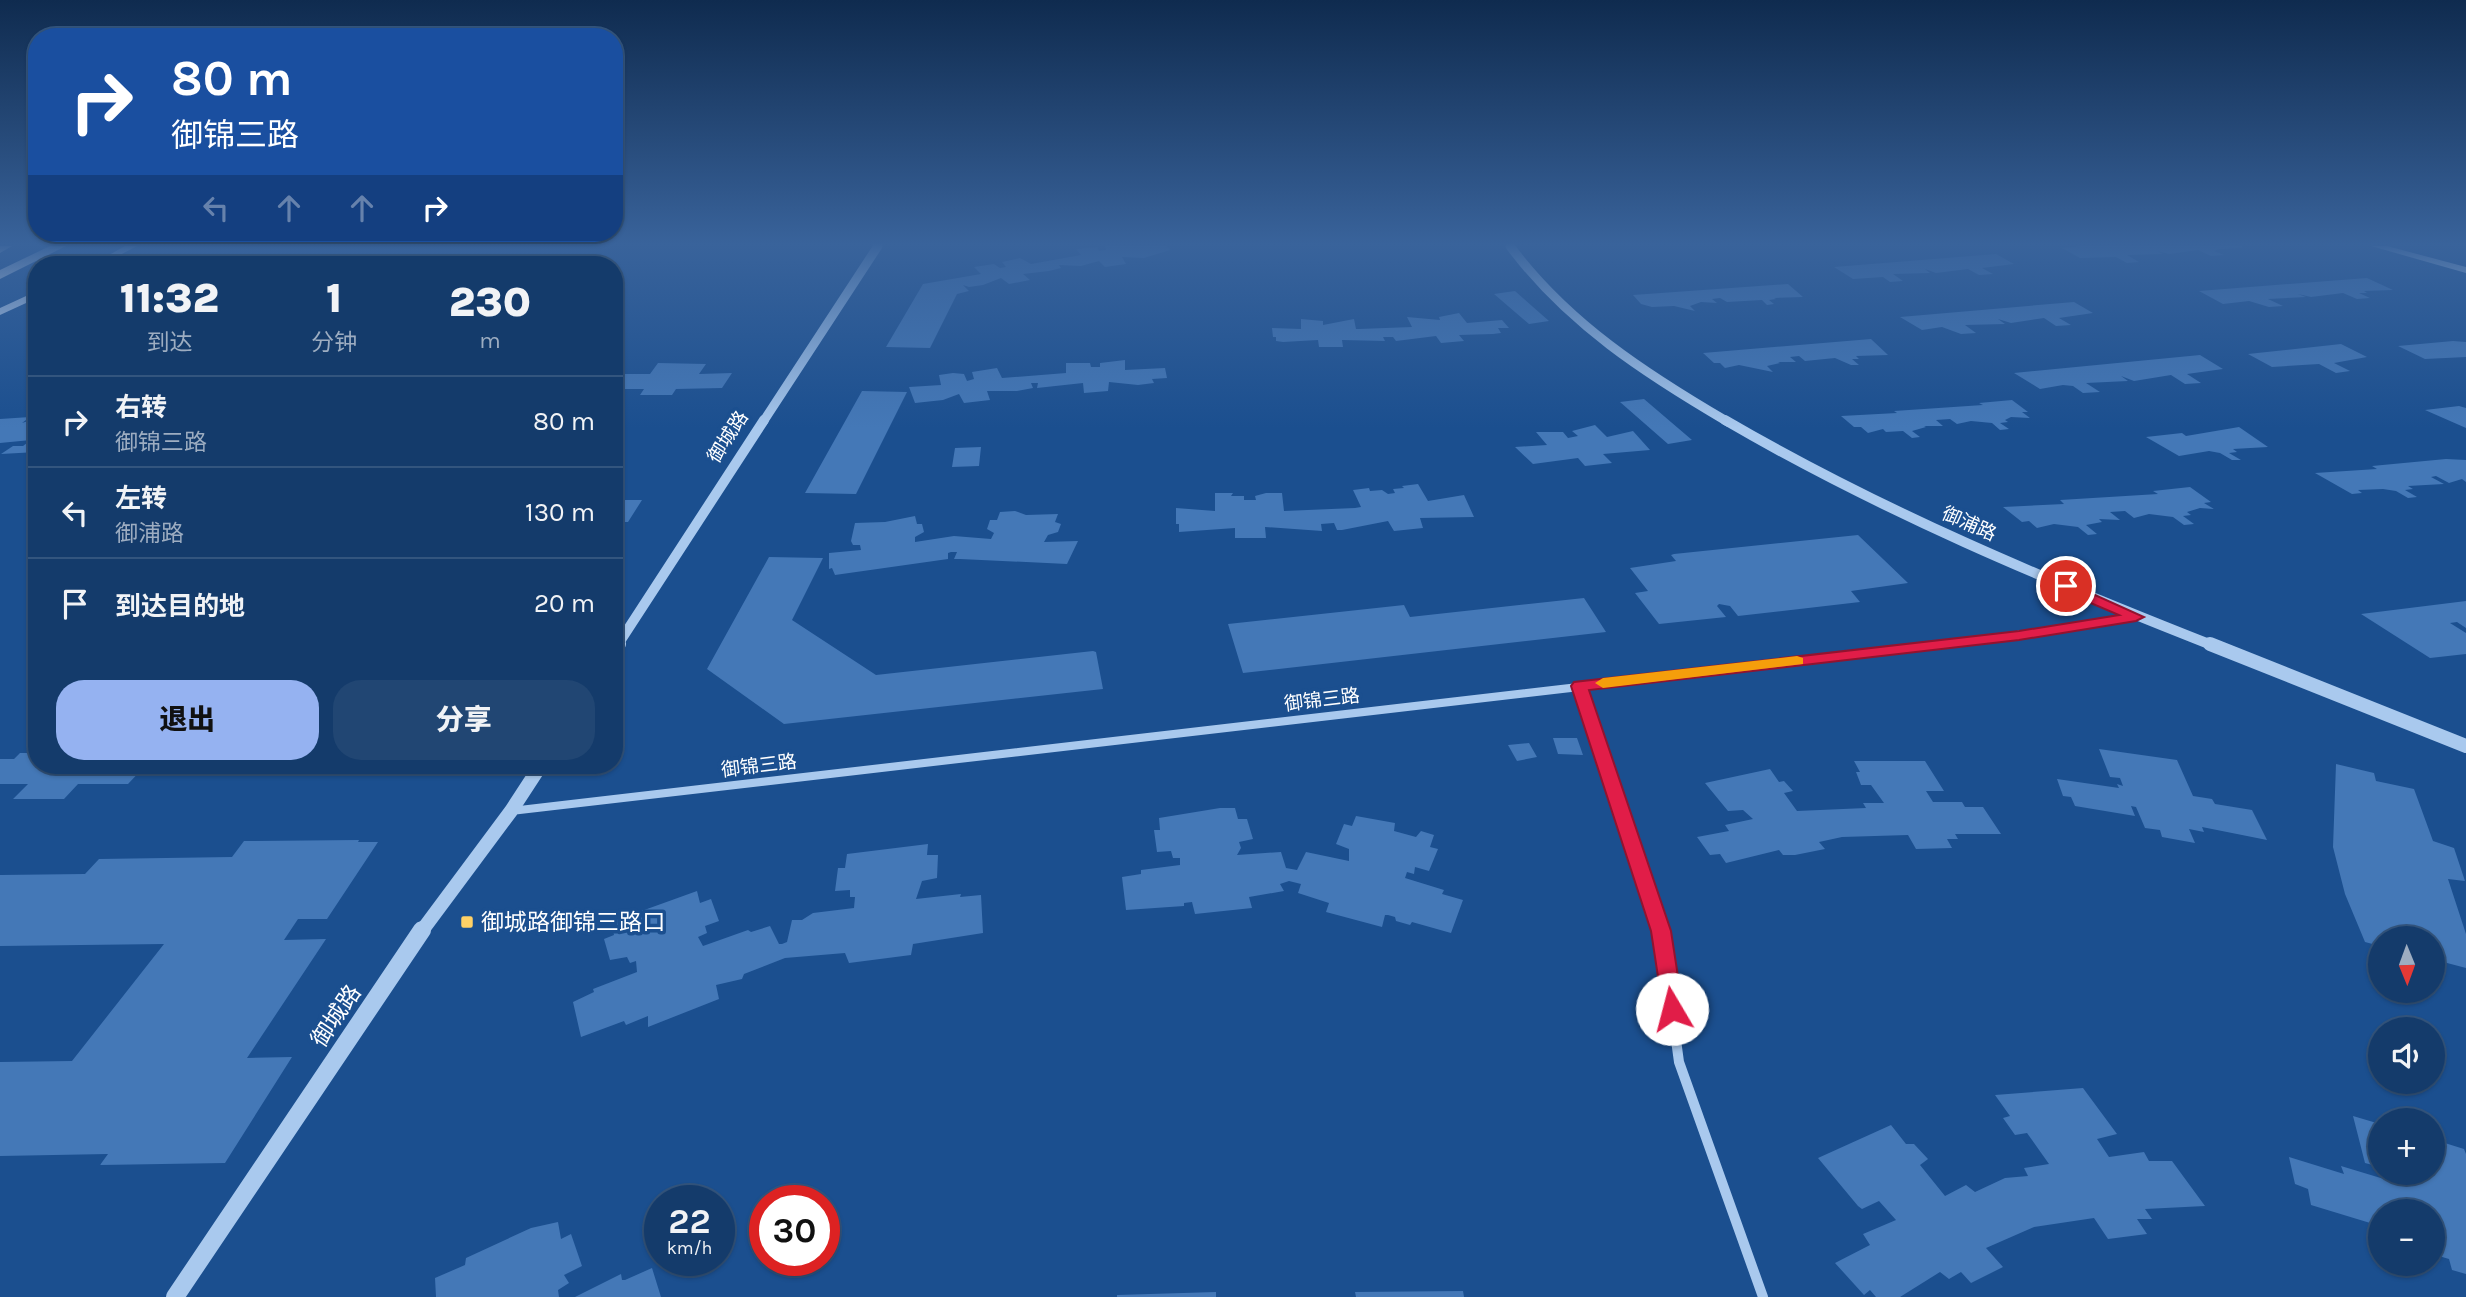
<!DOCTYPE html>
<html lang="zh">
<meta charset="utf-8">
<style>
body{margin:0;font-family:Karla,"Noto Sans SC",sans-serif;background:#214673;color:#f1f3f6;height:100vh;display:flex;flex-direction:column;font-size:26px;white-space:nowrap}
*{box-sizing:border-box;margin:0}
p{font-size:23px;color:#9dadc1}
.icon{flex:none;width:38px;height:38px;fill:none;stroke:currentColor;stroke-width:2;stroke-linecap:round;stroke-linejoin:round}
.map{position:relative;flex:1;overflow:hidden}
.drawer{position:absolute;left:28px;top:256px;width:595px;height:518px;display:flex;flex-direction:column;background:#143b6b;border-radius:28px;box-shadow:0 2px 5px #0004,0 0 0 2px #33557e}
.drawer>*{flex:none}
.top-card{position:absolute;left:28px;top:28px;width:595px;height:214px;border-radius:28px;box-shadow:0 2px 5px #0004,0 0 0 2px #33557e;background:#1a4fa0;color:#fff;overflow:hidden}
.needle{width:46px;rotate:179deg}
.tools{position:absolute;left:2368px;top:926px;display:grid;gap:14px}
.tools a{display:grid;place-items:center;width:77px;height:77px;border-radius:50%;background:#143b6b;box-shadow:0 2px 5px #0004,0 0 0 2px #33557e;font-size:35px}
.speed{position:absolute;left:644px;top:1185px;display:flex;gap:14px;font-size:35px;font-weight:700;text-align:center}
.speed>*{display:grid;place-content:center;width:91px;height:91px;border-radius:50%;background:#143b6b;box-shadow:0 2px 5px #0004,0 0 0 2px #33557e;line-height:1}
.speed small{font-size:18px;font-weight:400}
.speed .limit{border:10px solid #d22;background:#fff;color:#111}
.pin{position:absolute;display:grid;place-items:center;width:60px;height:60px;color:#fff;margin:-30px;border:4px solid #fff;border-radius:50%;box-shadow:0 2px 7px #0007}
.me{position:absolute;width:77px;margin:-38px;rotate:352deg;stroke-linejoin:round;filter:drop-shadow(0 0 5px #0008)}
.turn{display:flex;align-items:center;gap:24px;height:147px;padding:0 28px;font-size:32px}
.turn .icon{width:91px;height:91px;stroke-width:2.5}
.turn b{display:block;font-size:49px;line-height:60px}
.lanes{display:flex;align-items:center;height:66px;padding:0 28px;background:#0003;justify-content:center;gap:35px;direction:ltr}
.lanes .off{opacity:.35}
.eta{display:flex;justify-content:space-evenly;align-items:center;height:119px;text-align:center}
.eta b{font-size:42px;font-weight:800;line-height:49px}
.cta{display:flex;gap:14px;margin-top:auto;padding:14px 28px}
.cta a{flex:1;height:80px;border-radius:28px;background:#95b2f1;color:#111;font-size:28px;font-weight:800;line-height:80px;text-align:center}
.cta a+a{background:#214673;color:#f1f3f6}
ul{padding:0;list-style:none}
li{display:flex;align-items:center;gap:21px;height:91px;padding:0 28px;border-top:2px solid #33557e}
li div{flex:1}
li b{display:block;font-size:26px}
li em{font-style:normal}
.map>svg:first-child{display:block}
</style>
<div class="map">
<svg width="2466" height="1297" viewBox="0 0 2466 1297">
<rect width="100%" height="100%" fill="#1b4f8f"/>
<path fill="#4478b7" d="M 1105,246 L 1167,246 L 1170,250 L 1144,258 L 1122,257 L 1126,264 L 1105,267 L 1099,261 L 1081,266 L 1059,265 L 1061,268 L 1049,271 L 1023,274 L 1030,280 L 1009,284 L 1001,278 L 983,285 L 969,287 L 963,285 L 969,291 L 957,294 L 930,348 L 886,347 L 923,284 L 981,274 L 974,267 L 994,264 L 1000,268 L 1006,267 L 1002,262 L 1020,258 L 1031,264 L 1081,255 L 1076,249 L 1097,247 L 1099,251 L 1106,250 Z
M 2081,246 L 2242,246 L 2242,248 L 2219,249 L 2214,251 L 2224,255 L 2211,256 L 2198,250 L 2169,254 L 2157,251 L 2163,254 L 2127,255 L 2139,262 L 2127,263 L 2116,257 L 2080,258 L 2062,248 Z
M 1996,254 L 2014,264 L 1982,268 L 1993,274 L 1979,275 L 1968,269 L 1936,273 L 1925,269 L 1930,273 L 1893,274 L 1903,281 L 1890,282 L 1883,277 L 1853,279 L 1834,267 Z
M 2367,278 L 2393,290 L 2364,291 L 2367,293 L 2359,293 L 2370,298 L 2357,299 L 2343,293 L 2311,297 L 2298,294 L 2306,297 L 2268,299 L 2283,306 L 2269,307 L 2249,301 L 2223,304 L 2199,291 Z
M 1788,284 L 1803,297 L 1774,298 L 1776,299 L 1769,300 L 1774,304 L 1767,305 L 1762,300 L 1727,302 L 1720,298 L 1712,299 L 1717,303 L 1701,302 L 1690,306 L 1695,311 L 1674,306 L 1652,307 L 1641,304 L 1633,295 Z
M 1515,291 L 1549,321 L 1529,324 L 1494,294 Z
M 2074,302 L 2093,313 L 2059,318 L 2071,325 L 2056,326 L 2044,318 L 2011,323 L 1998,319 L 2005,324 L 1965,325 L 1976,333 L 1961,334 L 1942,327 L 1922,330 L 1900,317 Z
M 1459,313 L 1467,323 L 1502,320 L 1509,328 L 1498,328 L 1501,333 L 1493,334 L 1459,335 L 1464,341 L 1441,343 L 1436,336 L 1396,341 L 1393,337 L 1383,337 L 1385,341 L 1342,340 L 1343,347 L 1319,347 L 1318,340 L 1283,342 L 1276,341 L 1276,337 L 1273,337 L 1272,328 L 1301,329 L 1301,319 L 1323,321 L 1323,325 L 1354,319 L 1356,329 L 1359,329 L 1412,327 L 1407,317 L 1440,320 L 1439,317 Z
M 1871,339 L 1888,355 L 1856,356 L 1859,359 L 1852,359 L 1859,365 L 1851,365 L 1835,358 L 1805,361 L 1799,356 L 1790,357 L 1796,362 L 1778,362 L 1780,363 L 1767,366 L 1773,372 L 1739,365 L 1725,368 L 1720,363 L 1714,363 L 1703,353 Z
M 2453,341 L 2466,342 L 2466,357 L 2425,359 L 2398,346 Z
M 2341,344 L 2367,357 L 2334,363 L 2350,371 L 2336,373 L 2319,364 L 2272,367 L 2248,354 Z
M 2200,355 L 2223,369 L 2187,374 L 2201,383 L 2185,384 L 2171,375 L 2134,381 L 2121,376 L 2128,381 L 2086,383 L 2100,392 L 2083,393 L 2073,386 L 2063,385 L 2040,389 L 2014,373 Z
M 1125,360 L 1125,370 L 1165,368 L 1167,378 L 1152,379 L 1154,383 L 1138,385 L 1109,382 L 1108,391 L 1084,393 L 1083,383 L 1037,388 L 1038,383 L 1031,383 L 1033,388 L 1017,391 L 987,391 L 990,400 L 964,403 L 959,394 L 943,400 L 915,403 L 909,387 L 941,385 L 939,375 L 953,373 L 964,374 L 967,381 L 974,379 L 972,372 L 997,368 L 1002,378 L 1066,373 L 1066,363 L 1090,363 L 1091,367 L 1100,367 L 1100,363 Z
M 658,363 L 706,364 L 699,374 L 732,373 L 722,388 L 676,389 L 672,395 L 640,395 L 644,389 L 614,389 L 614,374 L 650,374 Z
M 862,391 L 907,392 L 856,494 L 805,493 Z
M 1644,399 L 1692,440 L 1668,444 L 1620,402 Z
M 2012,400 L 2028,412 L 2022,412 L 2030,418 L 2011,417 L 2005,420 L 2008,422 L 2000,423 L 2009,429 L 2000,430 L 1992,423 L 1971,421 L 1957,424 L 1950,419 L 1936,420 L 1943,426 L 1924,426 L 1926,427 L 1912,431 L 1920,437 L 1912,438 L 1903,431 L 1886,432 L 1883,429 L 1868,433 L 1861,427 L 1854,427 L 1841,416 L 1897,413 L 1894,411 L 1983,405 L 1979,403 Z
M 2459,406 L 2466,408 L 2466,428 L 2425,410 Z
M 30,417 L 22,423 L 37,418 L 37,452 L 1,454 L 13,446 L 23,446 L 31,440 L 0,443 L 0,419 Z
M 1595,425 L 1607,437 L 1633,431 L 1650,450 L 1603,454 L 1612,463 L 1585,466 L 1578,458 L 1533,464 L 1515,447 L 1547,445 L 1536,432 L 1563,432 L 1568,438 L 1578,436 L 1572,431 Z
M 2239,427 L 2268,447 L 2233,449 L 2237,452 L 2229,453 L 2241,460 L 2232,460 L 2220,453 L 2209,451 L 2179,456 L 2146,437 L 2182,433 L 2186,436 Z
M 981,447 L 979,466 L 952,467 L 955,448 Z
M 2446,459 L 2466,460 L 2466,482 L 2462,479 L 2449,483 L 2436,476 L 2431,477 L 2444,484 L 2408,486 L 2413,489 L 2405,490 L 2417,497 L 2408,498 L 2396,491 L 2383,489 L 2358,490 L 2362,493 L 2352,494 L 2315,473 L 2377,469 L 2372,466 Z
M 1418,484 L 1428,501 L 1464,495 L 1474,517 L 1420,518 L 1423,528 L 1394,531 L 1388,521 L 1342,530 L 1337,530 L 1334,523 L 1321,524 L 1322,531 L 1265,527 L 1266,538 L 1235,538 L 1235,528 L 1179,532 L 1179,524 L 1176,524 L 1176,508 L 1215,511 L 1215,493 L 1233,493 L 1231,496 L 1244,496 L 1244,500 L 1256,500 L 1255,496 L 1266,493 L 1282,493 L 1284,511 L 1355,508 L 1361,507 L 1353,490 L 1369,488 L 1370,491 L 1382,490 L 1388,494 L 1395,493 L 1393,489 L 1404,488 L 1402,486 Z
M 2190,487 L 2211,502 L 2204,503 L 2214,509 L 2200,508 L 2187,512 L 2191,515 L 2183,516 L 2194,524 L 2184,525 L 2173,517 L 2149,514 L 2134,518 L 2125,511 L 2110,512 L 2120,520 L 2099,519 L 2102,522 L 2086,525 L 2097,534 L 2088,535 L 2078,527 L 2054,524 L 2037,528 L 2029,521 L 2022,522 L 2003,507 L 2064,504 L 2060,500 L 2158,494 L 2153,491 Z
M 614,500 L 642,500 L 628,522 L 614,522 Z
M 1015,511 L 1026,515 L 1058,514 L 1055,522 L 1061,524 L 1058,532 L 1048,535 L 1044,542 L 1078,541 L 1067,564 L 960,559 L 954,559 L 957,552 L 951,552 L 948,553 L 948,559 L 835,575 L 832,568 L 829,569 L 829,553 L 861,550 L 860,545 L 853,545 L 851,541 L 855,523 L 885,522 L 915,516 L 917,524 L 922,524 L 924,532 L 915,537 L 915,542 L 954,536 L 991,539 L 994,533 L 987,529 L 990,520 L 997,520 L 1000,512 Z
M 1858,535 L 1908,583 L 1851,591 L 1860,602 L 1738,616 L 1730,606 L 1719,604 L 1717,606 L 1726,617 L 1659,624 L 1635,593 L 1648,591 L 1630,568 L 1676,561 L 1671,555 L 1674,554 Z
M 769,557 L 823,558 L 792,620 L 876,675 L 1093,651 L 1096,652 L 1103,689 L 784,724 L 707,669 Z
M 1584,598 L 1606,632 L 1243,673 L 1228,624 L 1404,605 L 1410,617 Z
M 2466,601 L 2466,628 L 2457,622 L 2450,623 L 2466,633 L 2466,654 L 2430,658 L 2361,614 Z
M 1553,738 L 1577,738 L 1583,755 L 1558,754 Z
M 1529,743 L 1537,757 L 1517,761 L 1508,745 Z
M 2099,749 L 2177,760 L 2193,796 L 2212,799 L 2215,804 L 2252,810 L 2267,840 L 2202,827 L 2204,832 L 2189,829 L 2195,843 L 2162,837 L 2160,830 L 2145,828 L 2136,807 L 2131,806 L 2135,816 L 2075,806 L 2071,797 L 2063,796 L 2057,779 L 2119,788 L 2117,784 L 2123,786 L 2120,778 L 2110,777 Z
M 20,753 L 37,753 L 37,765 L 146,765 L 128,784 L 78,784 L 64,799 L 13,799 L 28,784 L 0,784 L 0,759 L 14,759 Z
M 1854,761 L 1925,761 L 1944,791 L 1926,791 L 1933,802 L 1962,802 L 1965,807 L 1983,807 L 2001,834 L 1955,834 L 1958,839 L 1947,839 L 1952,848 L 1916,849 L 1908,835 L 1842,837 L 1819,842 L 1825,849 L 1795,855 L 1783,855 L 1779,850 L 1726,863 L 1720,854 L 1710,855 L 1697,837 L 1729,831 L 1725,825 L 1753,819 L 1743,810 L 1728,811 L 1705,783 L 1770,769 L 1779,782 L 1784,781 L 1793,791 L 1784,793 L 1797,811 L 1866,808 L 1863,803 L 1884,803 L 1871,785 L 1861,785 L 1856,772 L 1860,772 Z
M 2336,764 L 2374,773 L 2376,781 L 2414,789 L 2433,841 L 2454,848 L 2465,881 L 2448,879 L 2466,934 L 2466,968 L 2432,959 L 2432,938 L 2380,938 L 2380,946 L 2365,942 L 2345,894 L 2333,847 Z
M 1220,808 L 1235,808 L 1238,819 L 1247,819 L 1253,839 L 1239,842 L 1241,848 L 1237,855 L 1281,852 L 1286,868 L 1297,870 L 1306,852 L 1349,861 L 1349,849 L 1336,844 L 1344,824 L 1352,826 L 1356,816 L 1395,823 L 1394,831 L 1416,837 L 1421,831 L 1434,835 L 1430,847 L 1438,849 L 1429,871 L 1415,867 L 1414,874 L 1407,872 L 1405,878 L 1444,890 L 1442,894 L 1463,900 L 1451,933 L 1412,922 L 1410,925 L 1396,921 L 1395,917 L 1388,915 L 1385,915 L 1382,927 L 1326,912 L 1329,903 L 1298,893 L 1301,884 L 1289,881 L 1280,884 L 1284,891 L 1249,897 L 1252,908 L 1195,914 L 1192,902 L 1184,903 L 1184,906 L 1126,910 L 1122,877 L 1141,874 L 1141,870 L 1180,865 L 1180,858 L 1173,858 L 1171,851 L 1157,852 L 1154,830 L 1160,830 L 1159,818 Z
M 359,840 L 358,842 L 378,842 L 327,919 L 298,919 L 284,940 L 326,939 L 247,1058 L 292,1057 L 225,1163 L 100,1165 L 108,1154 L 0,1156 L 0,1062 L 72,1061 L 164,944 L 0,946 L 0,875 L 85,874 L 99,859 L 232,857 L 244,841 Z
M 928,844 L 927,855 L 938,855 L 937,878 L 922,881 L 916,899 L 961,894 L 960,897 L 981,895 L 983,933 L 913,944 L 911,955 L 849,963 L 845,953 L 785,958 L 744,974 L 742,979 L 716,985 L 719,999 L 648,1027 L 648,1016 L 626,1025 L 624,1021 L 581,1037 L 573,1002 L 594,992 L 593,989 L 637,972 L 636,961 L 630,963 L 627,957 L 610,960 L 604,939 L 614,935 L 611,922 L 697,891 L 700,903 L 711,899 L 719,921 L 705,926 L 707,933 L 698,937 L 703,946 L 748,930 L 751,932 L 770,926 L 779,944 L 782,944 L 787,942 L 792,920 L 802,920 L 813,913 L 854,908 L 855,897 L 850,897 L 850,890 L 835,891 L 838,868 L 845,868 L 847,854 Z
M 2083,1088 L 2117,1134 L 2097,1139 L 2109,1157 L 2144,1152 L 2149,1161 L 2172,1161 L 2205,1206 L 2145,1209 L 2152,1219 L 2137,1219 L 2147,1234 L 2108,1239 L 2094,1218 L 2034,1227 L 1986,1248 L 2003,1267 L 1971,1283 L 1961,1272 L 1949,1279 L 1940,1272 L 1900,1297 L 1876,1297 L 1870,1290 L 1864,1295 L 1835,1263 L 1870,1245 L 1863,1234 L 1896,1220 L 1879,1201 L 1862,1209 L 1858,1206 L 1818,1158 L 1891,1125 L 1906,1144 L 1914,1144 L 1928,1159 L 1920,1165 L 1945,1196 L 1966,1185 L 1975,1192 L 2005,1178 L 2028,1176 L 2024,1168 L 2049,1164 L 2027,1133 L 2015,1135 L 2003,1118 L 2010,1116 L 1995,1095 Z
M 2353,1116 L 2380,1124 L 2380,1167 L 2365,1163 Z
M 2432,1139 L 2464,1149 L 2466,1154 L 2466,1274 L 2452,1270 L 2449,1259 L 2432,1254 L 2432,1211 L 2380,1211 L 2380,1226 L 2311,1205 L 2308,1189 L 2295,1184 L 2289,1157 L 2344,1174 L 2341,1166 L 2384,1179 L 2383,1172 L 2432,1172 Z
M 558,1222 L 561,1239 L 571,1234 L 582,1266 L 564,1275 L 569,1283 L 558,1290 L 559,1297 L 436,1297 L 435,1278 L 465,1265 L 466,1258 L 531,1228 Z
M 652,1268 L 661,1297 L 575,1297 L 621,1274 L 622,1280 L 625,1280 Z
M 1463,1291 L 1464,1297 L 1356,1297 L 1355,1292 Z
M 1216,1292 L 1216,1297 L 1117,1297 L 1117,1295 Z"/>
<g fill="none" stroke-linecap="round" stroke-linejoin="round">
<path stroke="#a9c9ee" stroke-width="6" d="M 1934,646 L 2136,617"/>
<path stroke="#a9c9ee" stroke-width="8" d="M 1579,686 L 1661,932
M 511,811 L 1949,644"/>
<path stroke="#a9c9ee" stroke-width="10" d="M 1661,930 L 1679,1062 L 1763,1297"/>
<path stroke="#a9c9ee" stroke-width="9" d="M 1510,246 C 1567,323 1646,374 1728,422
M 763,422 L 878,246"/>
<path stroke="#a9c9ee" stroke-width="10" d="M 1725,420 C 1881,511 2046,580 2214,646
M 617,646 L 764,420"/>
<path stroke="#a9c9ee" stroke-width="14" d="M 2210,644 L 2466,746
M 614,651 L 619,644
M 421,932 L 511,811 L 541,765"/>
<path stroke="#a9c9ee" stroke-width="18" d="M 175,1297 L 422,930"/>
<path fill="#d6e6fa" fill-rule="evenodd" d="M 125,246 L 137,246 L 103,264 L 93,264 Z
M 2371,246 L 2387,246 L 2466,267 L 2466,273 Z
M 37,291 L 37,298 L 0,315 L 0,308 Z"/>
<path fill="#f8faff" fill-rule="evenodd" d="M 0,246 L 12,246 L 0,253 Z
M 50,246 L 66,246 L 0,279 L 0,270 Z"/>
</g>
<linearGradient id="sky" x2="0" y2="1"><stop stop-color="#0f2b4f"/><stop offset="0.57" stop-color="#39639b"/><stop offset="1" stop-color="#39639b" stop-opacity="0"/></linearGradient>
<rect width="2466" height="428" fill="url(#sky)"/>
<path fill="#e11d48" stroke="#92132f" stroke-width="2" d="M 2066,582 L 2144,617 L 2136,621 L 2019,640 L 1589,690 L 1671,931 L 1683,1009 L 1679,1016 L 1672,1018 L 1664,1016 L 1651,931 L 1571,686 L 1574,682 L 2019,631 L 2119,615 L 2060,590 L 2058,586 Z"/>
<path fill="#f59e0b" d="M 1797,656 L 1803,658 L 1803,664 L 1603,688 L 1595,683 L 1603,678 Z"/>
<rect fill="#ffd166" stroke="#1b4f8f" stroke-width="2.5" x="460" y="915" width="14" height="14" rx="3.5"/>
<g text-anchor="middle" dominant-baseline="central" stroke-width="7" stroke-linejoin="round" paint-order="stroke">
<g font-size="19" fill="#fff" stroke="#1b4f8f">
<text transform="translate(728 437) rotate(-57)">御城路</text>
<text transform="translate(1969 524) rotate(24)">御浦路</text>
<text transform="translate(1322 700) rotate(-7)">御锦三路</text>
<text transform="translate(759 766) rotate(-7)">御锦三路</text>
</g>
<g font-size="23" fill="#fff" stroke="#1b4f8f" text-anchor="start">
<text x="481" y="922">御城路御锦三路口</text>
</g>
<g font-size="23" fill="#fff" stroke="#1b4f8f">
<text transform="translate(336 1016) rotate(-56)">御城路</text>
</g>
</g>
</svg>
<div class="tools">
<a><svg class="needle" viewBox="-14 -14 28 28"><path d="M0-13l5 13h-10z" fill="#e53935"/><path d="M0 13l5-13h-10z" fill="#9dadc1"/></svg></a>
<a><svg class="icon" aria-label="sound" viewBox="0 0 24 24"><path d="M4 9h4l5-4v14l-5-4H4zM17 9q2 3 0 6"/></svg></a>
<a>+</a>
<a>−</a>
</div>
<div class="speed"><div>22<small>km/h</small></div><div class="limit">30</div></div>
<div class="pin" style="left:2066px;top:586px;background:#d93025"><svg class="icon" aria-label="arrive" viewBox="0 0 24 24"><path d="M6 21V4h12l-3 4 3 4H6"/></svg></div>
<svg class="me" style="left:1672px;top:1009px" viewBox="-20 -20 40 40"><circle r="19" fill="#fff"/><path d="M0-13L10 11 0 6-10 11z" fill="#e11d48"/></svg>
<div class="top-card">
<div class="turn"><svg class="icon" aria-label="right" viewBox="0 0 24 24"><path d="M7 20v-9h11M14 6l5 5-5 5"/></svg><div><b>80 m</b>御锦三路</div></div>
<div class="lanes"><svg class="icon off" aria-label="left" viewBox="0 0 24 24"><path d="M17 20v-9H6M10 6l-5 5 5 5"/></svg><svg class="icon off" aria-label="ahead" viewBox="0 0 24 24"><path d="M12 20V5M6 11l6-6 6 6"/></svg><svg class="icon off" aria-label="ahead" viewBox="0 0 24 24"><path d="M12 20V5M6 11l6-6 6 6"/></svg><svg class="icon" aria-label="right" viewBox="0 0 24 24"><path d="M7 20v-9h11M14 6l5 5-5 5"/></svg></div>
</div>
<section class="drawer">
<div class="eta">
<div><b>11:32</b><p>到达</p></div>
<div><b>1</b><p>分钟</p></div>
<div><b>230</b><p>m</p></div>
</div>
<ul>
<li><svg class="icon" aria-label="right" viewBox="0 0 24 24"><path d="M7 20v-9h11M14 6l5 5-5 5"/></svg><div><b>右转</b><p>御锦三路</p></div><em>80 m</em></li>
<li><svg class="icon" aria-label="left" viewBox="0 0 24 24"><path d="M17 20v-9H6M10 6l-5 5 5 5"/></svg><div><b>左转</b><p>御浦路</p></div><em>130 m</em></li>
<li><svg class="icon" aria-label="arrive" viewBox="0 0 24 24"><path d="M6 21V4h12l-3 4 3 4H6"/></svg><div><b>到达目的地</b></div><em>20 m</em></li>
</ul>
<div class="cta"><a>退出</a><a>分享</a></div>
</section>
</div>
